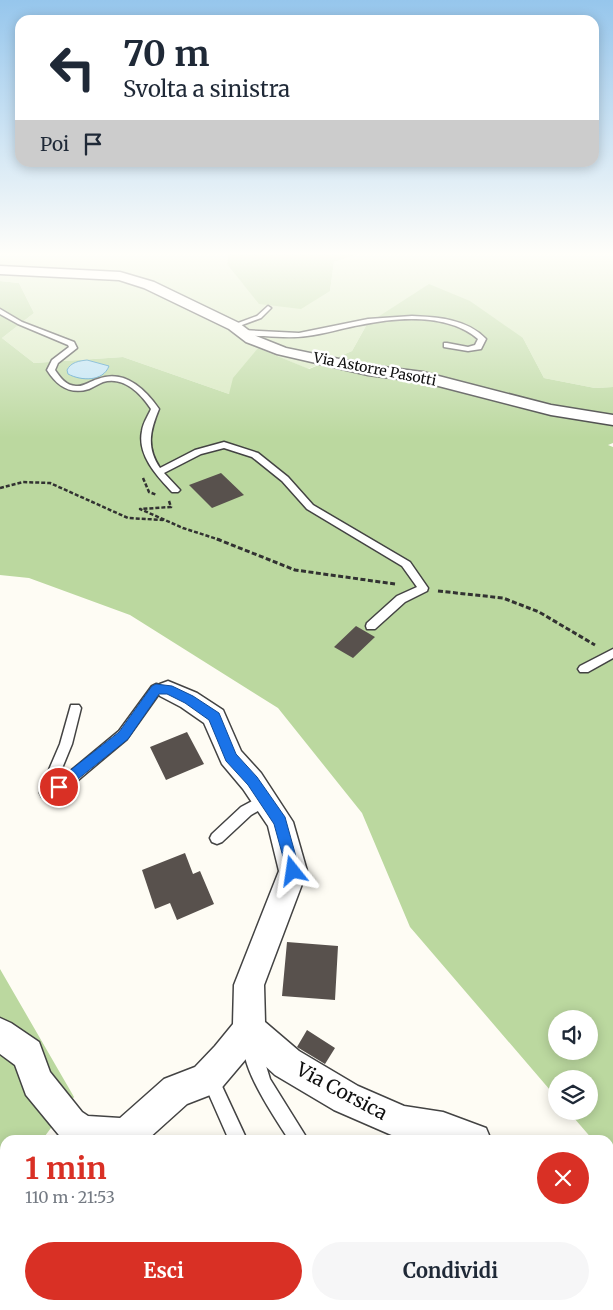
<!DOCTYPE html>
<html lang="it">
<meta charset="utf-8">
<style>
body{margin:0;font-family:Merriweather,serif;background:#f6f6f7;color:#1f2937;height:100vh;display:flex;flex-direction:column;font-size:19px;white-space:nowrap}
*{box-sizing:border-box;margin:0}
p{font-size:16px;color:#747a83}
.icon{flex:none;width:28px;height:28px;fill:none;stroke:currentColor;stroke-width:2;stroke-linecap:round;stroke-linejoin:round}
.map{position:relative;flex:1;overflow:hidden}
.drawer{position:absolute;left:0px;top:1135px;width:614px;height:175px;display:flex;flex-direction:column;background:#fff;border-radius:15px 15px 0 0;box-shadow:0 2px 12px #0003}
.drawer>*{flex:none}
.top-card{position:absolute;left:15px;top:15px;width:584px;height:152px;border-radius:15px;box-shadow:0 2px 12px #0003;background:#fff;color:#1f2937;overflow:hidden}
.controls{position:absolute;left:548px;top:1010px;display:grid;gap:10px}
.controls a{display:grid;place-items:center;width:50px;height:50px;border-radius:50%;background:#fff;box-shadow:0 2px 12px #0003;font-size:25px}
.pin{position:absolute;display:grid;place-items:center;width:42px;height:42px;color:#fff;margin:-21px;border:2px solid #fff;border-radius:50%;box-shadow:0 1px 5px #0007}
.me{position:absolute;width:55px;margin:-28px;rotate:345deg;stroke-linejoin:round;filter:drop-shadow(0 0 4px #0008)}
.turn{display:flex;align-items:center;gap:18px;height:105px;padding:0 25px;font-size:22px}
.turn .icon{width:65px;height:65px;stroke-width:2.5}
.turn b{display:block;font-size:35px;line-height:42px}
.then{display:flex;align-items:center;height:48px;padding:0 25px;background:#0003;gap:10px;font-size:19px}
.round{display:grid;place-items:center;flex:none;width:52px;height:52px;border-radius:26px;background:#f6f6f7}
.headline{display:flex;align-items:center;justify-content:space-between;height:85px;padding:0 25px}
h1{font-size:30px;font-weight:700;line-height:38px;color:#d93025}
.action{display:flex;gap:10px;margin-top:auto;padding:10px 25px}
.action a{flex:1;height:58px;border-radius:30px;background:#d93025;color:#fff;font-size:20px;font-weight:700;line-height:58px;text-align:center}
.action a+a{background:#f6f6f7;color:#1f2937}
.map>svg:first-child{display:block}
</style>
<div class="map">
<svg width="613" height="1310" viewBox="0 0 613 1310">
<rect width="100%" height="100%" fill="#fefcf4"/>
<path fill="#d6e8be" d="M 0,254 L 228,254 L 227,264 L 330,291 L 334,262 L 359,254 L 613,254 L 613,387 L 595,388 L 544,378 L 523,338 L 367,324 L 352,351 L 308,369 L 258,348 L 229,394 L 123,357 L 34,363 L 2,338 L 34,313 L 19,283 L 0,281 Z"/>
<path fill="#bbd89f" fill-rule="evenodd" d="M 228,254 L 359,254 L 334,262 L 330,291 L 301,309 L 259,304 L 227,264 Z
M 0,281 L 19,283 L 34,313 L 2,338 L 34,363 L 123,357 L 229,394 L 233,378 L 258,348 L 309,369 L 352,351 L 367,324 L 429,284 L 470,301 L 523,338 L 544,378 L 595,388 L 613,387 L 613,443 L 608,445 L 613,447 L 613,1160 L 609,1158 L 609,1140 L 593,1140 L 568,1111 L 589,1111 L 589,1079 L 556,1079 L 556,1097 L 410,927 L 362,813 L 278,708 L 130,615 L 29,578 L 0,575 ZM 556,1019 L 589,1019 L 589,1051 L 556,1051 Z
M 0,969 L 74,1097 L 42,1140 L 5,1140 L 5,1188 L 0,1195 Z
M 0,1227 L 5,1248 L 5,1305 L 19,1305 L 20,1310 L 0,1310 Z"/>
<path fill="#bbe1f3" stroke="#469ac6" d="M 87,360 L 109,366 C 103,382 81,381 68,374 L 67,370 C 71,362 79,361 87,360 Z"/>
<path fill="#58514d" d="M 221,473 L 244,495 L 212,508 L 189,485 Z
M 356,626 L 375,637 L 353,658 L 334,647 Z
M 187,732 L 204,764 L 166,780 L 150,747 Z
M 185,853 L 193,874 L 200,871 L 214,904 L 177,920 L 170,903 L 155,909 L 142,870 Z
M 287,942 L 338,946 L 335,1000 L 282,996 Z
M 307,1030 L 335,1048 L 325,1064 L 297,1047 Z"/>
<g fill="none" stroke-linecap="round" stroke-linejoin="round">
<defs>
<path id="lane" d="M 268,306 L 271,308 L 261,318 L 234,328 L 230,326 L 257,316 Z
M 0,309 L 22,322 L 74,342 L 77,348 L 58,363 L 55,370 C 60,377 66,386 76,386 C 84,387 90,381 98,379 C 124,369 145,389 159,409 C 150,431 146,447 160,468 L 195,450 L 224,442 L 258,453 L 288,477 L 313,505 L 410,562 L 428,588 L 427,591 L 405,602 L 375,629 L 367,629 L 366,626 L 367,623 L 397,596 L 417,587 L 402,566 L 307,509 L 282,481 L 252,457 L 224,448 L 201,454 L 164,473 L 180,490 L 178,492 L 172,492 C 157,476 137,455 142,431 C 143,423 148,416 151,409 C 141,394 124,376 103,382 C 98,384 94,387 89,389 C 70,395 57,386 47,370 L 52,360 L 69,347 L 68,345 L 18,324 L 0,314 Z
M 412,316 C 438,317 467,319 486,339 L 481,349 L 468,351 L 444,347 L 444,343 L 447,343 L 468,347 L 475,345 L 478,339 C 448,313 397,317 360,325 C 342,328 325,334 307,336 C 293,338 279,337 264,336 C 256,336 245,336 238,332 L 242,330 L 299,333 L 368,319 Z
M 613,649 L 613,658 L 588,672 L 580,672 L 578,669 L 580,666 Z
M 156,684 L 172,687 L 174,690 L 172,693 L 159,694 L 127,739 L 59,796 L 47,799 L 42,797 L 40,793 L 42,786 L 60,744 L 71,705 L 79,705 L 81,708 L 72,744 L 56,783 L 119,731 L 152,686 Z
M 265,794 L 270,796 L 272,800 L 270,804 L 251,815 L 222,842 L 217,844 L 212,842 L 210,838 L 212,834 L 241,807 Z
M 251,1034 L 257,1036 L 270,1079 L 308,1140 L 289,1140 C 275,1118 235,1061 245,1036 Z
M 215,1082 L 221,1084 L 247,1140 L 229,1140 L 207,1090 L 209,1084 Z
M 302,1305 L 323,1305 L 325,1310 L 304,1310 Z
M 539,1305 L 559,1305 L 561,1310 L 541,1310 Z"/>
<path id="street" d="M 0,266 L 120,272 L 154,282 L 239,323 L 256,336 L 286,348 L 368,365 L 423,372 L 551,405 L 613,415 L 613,425 L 551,415 L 423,382 L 368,375 L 277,354 L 246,342 L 229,329 L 144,288 L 119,280 L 0,274 Z
M 168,681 L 197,693 L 223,710 L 241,751 L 261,773 L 293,822 L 307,871 L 264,985 L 265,1022 L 299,1051 L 358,1086 L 404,1106 L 443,1112 L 486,1128 L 491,1140 L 403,1140 L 334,1110 L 275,1075 L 251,1053 L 218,1092 L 187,1104 L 147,1140 L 63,1140 L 26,1095 L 15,1065 L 0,1054 L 0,1018 L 11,1023 L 39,1042 L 50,1072 L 82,1112 L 88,1116 L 120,1118 L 164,1079 L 195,1067 L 215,1046 L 233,1024 L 234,985 L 279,871 L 268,826 L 243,789 L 222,764 L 204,723 L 181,707 L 160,696 L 156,690 L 160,684 Z
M 609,1197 L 613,1198 L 613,1237 L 609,1236 Z"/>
</defs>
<use href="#lane" stroke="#434343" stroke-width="3"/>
<use href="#street" stroke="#434343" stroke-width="3"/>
<path stroke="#323232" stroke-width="2.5" stroke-dasharray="4 2" stroke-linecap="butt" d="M 143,478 L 149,492 L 157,495
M 0,488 L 23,482 L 50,483 L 128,518 L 163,520
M 169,501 L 171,507 L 140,509 L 183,528 L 220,540"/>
<path stroke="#323232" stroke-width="3" stroke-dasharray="5 2.5" stroke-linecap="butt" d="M 217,539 L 295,570 L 395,584
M 438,591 L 503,598 L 539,612 L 595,645"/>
<use href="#lane" fill="#fff" fill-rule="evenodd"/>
<use href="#street" fill="#fff" fill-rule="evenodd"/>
</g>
<linearGradient id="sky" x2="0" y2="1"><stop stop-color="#96c6ec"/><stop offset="0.58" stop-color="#fffefa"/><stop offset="1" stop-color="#fffefa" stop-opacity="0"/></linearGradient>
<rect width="613" height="438" fill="url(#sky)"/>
<path fill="#1a73e8" stroke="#114b97" d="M 156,684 L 172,686 L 193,696 L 219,713 L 236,754 L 257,777 L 285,817 L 300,871 L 298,875 L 293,877 L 288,875 L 274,824 L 248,785 L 226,761 L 209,720 L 185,703 L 167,694 L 159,694 L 128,739 L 63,791 L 59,793 L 54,791 L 52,787 L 54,783 L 119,732 L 152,686 Z"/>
<g text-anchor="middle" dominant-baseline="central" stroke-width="5" stroke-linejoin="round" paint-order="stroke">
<g font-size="14" fill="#101010" stroke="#fff">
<text transform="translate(375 369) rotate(11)">Via Astorre Pasotti</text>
</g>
<g font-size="19" fill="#101010" stroke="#fff">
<text transform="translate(342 1091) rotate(28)">Via Corsica</text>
</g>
</g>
</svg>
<div class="controls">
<a><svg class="icon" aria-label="sound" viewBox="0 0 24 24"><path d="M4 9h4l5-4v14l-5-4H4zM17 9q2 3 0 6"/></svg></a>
<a><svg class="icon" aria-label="layers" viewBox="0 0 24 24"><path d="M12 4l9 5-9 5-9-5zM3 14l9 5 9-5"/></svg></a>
</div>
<div class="pin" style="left:59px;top:787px;background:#d93025"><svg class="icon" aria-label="arrive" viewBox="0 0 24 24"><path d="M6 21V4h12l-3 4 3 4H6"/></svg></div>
<svg class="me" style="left:293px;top:871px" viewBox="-20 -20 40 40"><path d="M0-17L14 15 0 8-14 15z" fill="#1a73e8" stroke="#fff" stroke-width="4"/></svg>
<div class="top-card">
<div class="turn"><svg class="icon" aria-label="left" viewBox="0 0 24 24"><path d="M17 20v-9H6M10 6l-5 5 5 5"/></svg><div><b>70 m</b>Svolta a sinistra</div></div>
<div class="then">Poi<svg class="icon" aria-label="arrive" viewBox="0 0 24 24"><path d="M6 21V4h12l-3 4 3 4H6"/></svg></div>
</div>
<section class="drawer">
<div class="headline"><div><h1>1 min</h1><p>110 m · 21:53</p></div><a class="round" style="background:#d93025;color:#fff"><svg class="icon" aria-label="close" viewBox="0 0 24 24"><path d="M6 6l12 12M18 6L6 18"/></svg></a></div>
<div class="action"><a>Esci</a><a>Condividi</a></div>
</section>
</div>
